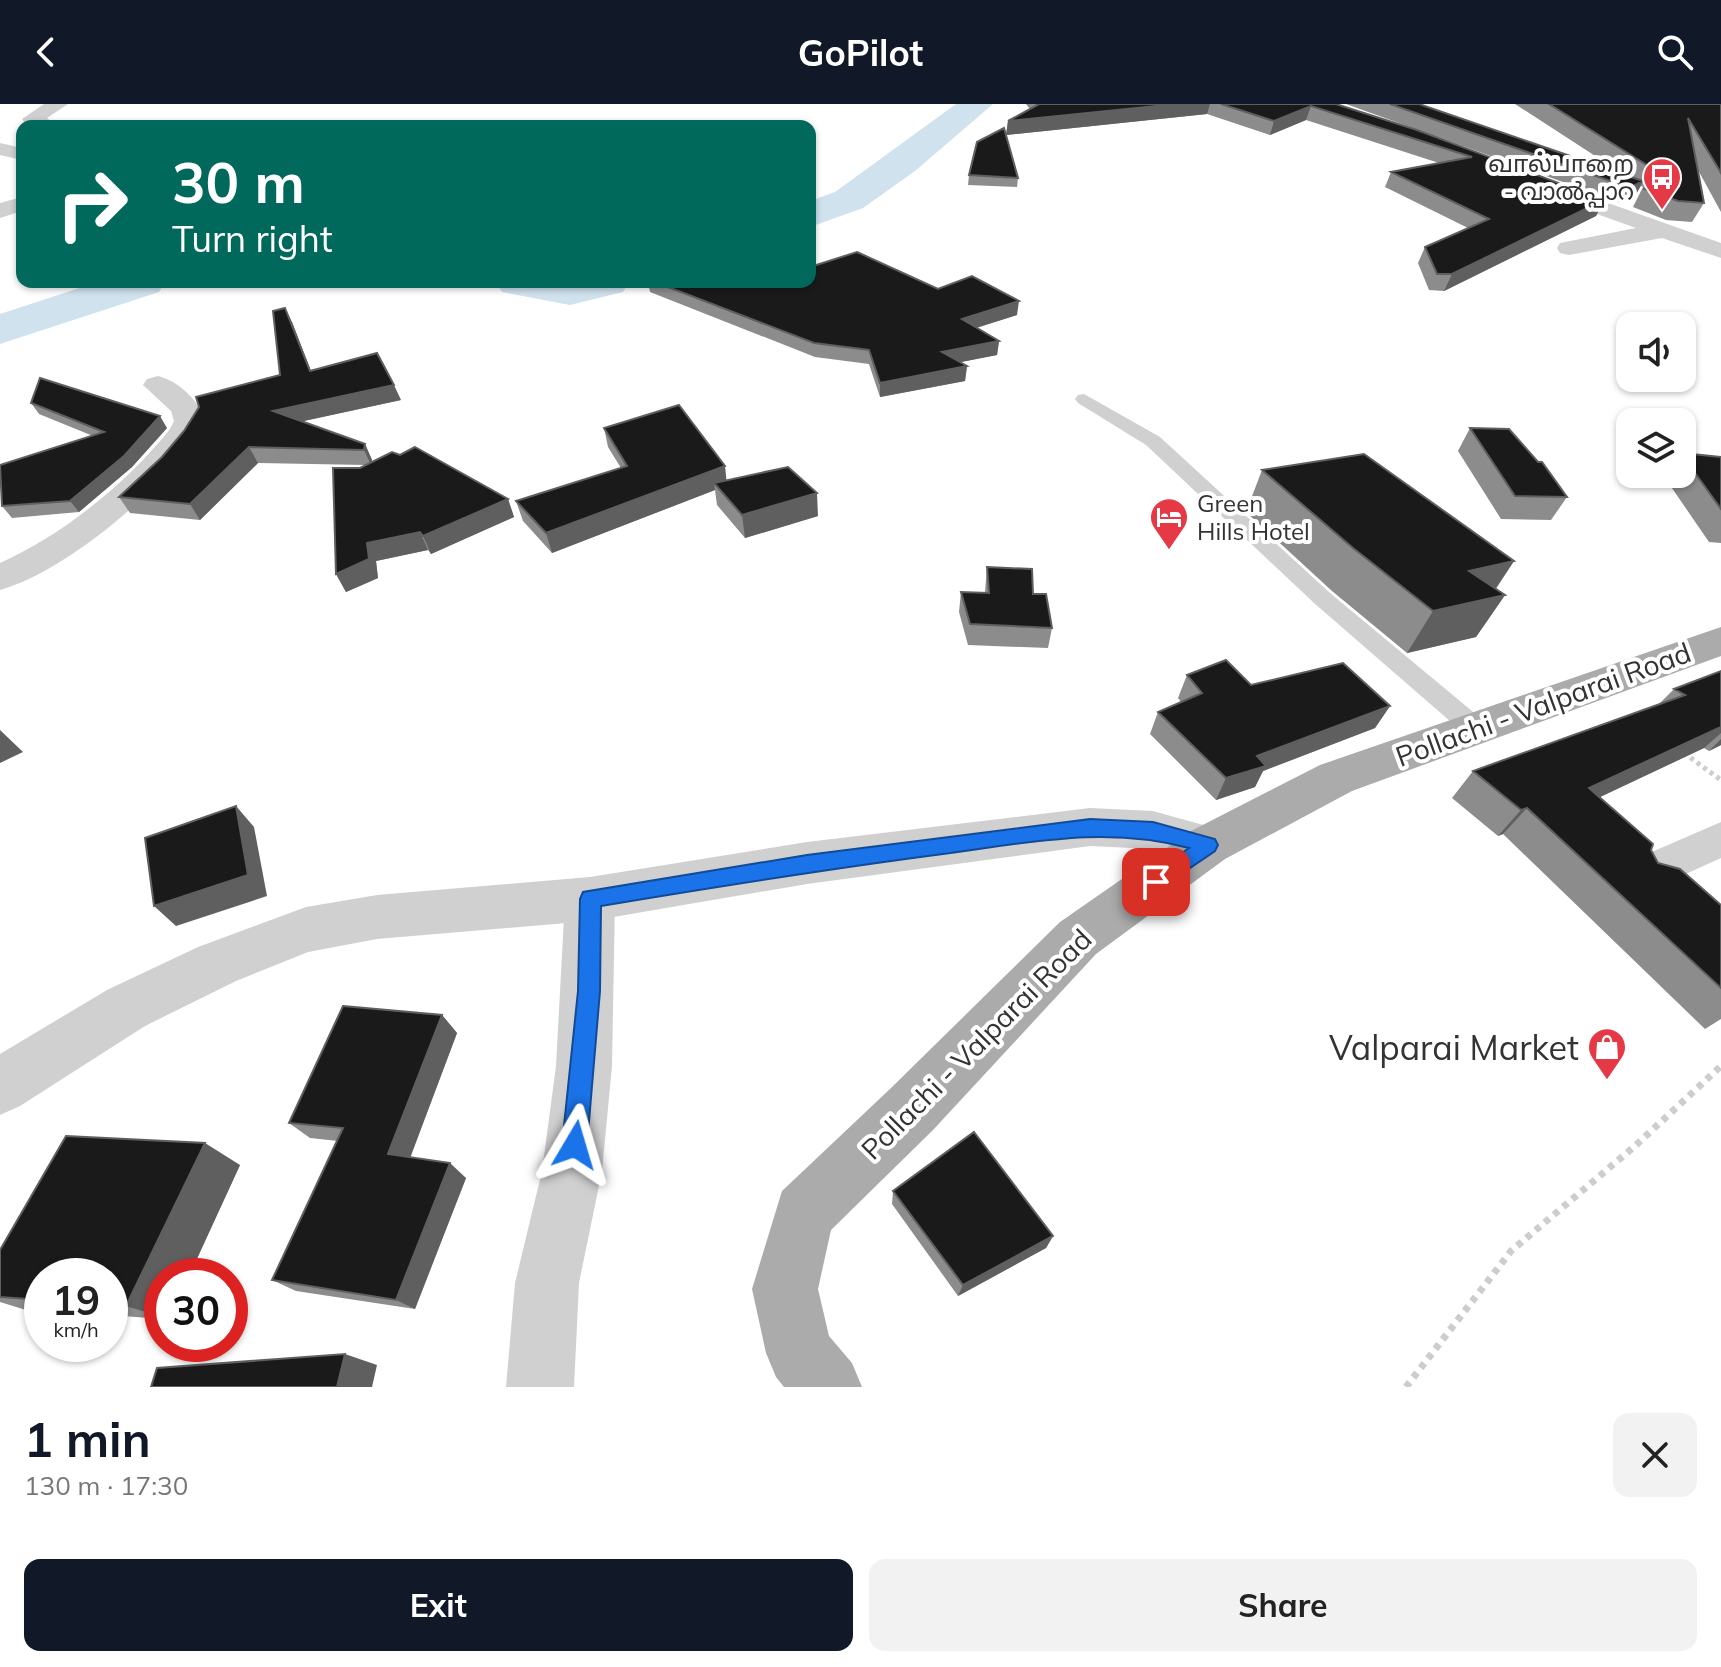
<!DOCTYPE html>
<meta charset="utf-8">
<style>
body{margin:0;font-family:Mulish,"Noto Sans Malayalam","Noto Sans Tamil",sans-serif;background:#f2f2f2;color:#222;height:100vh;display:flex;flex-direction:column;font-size:30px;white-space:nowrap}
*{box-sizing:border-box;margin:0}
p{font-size:26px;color:#767676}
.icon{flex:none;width:44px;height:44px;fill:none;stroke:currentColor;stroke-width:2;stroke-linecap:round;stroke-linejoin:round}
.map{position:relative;height:1283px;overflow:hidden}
.sheet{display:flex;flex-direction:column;background:#fff;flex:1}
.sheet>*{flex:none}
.hud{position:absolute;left:16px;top:16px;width:800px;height:168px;border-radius:16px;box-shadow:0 2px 6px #0004;background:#00695c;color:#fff;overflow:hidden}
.controls{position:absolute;left:1616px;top:208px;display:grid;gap:16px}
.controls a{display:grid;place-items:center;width:80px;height:80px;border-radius:16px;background:#fff;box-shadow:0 2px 6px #0004;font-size:40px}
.speed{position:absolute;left:24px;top:1154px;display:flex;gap:16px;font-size:40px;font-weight:700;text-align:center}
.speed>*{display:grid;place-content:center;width:104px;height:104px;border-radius:50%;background:#fff;box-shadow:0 2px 6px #0004;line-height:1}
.speed small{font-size:20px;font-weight:400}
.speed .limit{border:12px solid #d22;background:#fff;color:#111}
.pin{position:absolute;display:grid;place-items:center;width:68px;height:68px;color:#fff;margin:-34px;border-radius:16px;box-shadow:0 4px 12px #0006}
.me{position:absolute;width:88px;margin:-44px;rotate:7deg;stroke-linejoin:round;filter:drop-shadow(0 0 6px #0008)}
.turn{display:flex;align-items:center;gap:28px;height:168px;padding:0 24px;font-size:36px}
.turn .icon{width:104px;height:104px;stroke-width:2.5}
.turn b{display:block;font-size:56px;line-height:68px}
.round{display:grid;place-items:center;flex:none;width:84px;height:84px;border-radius:16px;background:#f2f2f2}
.overview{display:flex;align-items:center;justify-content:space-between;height:136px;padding:0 24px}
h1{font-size:48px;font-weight:700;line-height:60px;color:#111827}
.cta{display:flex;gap:16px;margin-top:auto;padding:16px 24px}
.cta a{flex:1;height:92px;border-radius:16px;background:#111827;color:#fff;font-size:32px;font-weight:700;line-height:92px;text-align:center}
.cta a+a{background:#f2f2f2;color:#222}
header{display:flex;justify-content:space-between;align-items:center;height:104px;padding:0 24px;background:#111827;color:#fff;font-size:36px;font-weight:700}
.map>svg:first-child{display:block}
</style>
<header><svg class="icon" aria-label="back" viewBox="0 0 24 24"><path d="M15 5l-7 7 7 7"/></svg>GoPilot<svg class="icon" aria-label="search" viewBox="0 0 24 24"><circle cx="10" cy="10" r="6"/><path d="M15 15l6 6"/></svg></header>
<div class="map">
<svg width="1721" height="1283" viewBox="0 0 1721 1283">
<rect width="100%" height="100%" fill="#fff"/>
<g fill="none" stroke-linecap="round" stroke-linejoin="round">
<path fill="#cfe2ee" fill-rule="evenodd" d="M 956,0 L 993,0 L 915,67 L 863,104 L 810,123 L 810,97 L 835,88 Z
M 98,178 L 165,178 L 159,188 L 0,240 L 0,210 Z
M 496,178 L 629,178 L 623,188 L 570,201 L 502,188 Z"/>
<path stroke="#cdcdcd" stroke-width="5" stroke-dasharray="4 4" stroke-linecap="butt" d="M 1684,649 L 1721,676"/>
<path stroke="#cdcdcd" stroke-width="7" stroke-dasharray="6 6" stroke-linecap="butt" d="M 1406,1283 L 1511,1147 L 1635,1042 L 1721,962"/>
<path fill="#d0d0d0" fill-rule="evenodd" d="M 1084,290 L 1160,333 L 1330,489 L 1484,617 L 1488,624 L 1484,631 L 1475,634 L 1466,631 L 1314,499 L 1146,341 L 1078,299 L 1075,295 L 1078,291 Z"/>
<path fill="#d0d0d0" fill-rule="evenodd" d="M 1721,718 L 1721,754 L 1646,788 L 1631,783 L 1625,770 L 1631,757 Z"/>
<path fill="#d0d0d0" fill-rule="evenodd" d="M 44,0 L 68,0 L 47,14 L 58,22 L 25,19 L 22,15 Z
M 1543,76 L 1721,139 L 1721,154 L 1662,134 L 1569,151 L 1560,149 L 1557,144 L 1560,139 L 1636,124 L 1535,88 L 1532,83 Z
M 158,272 C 180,278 198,296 206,317 C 174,378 66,468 0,486 L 0,459 C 64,430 126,380 170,325 L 174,317 L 171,307 L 143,281 L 147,275 Z
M 590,773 L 608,780 L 615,795 L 612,962 L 602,1067 L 579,1179 L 574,1283 L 506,1283 L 515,1179 L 542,1067 L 556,962 L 565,795 L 572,780 Z"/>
<path fill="#d0d0d0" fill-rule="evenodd" d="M 0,39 L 22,44 L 22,56 L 0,51 Z
M 22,93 L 22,107 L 0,114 L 0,99 Z
M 1090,704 L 1153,707 L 1225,727 L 1232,741 L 1225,755 L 1208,761 L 1153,745 L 1090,742 L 807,780 L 590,817 L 377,835 L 308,848 L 236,877 L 145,922 L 20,1002 L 0,1011 L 0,950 L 107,886 L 198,843 L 306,803 L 377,791 L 590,773 L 807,738 Z"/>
<path fill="#ababab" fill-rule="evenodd" d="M 1721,523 L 1721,552 L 1352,687 L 1225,755 L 1096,850 L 933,1026 L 831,1126 L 818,1185 L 829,1232 L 852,1259 L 862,1283 L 784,1283 L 776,1273 L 766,1249 L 752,1185 L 782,1087 L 891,984 L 1060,818 L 1191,727 L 1320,661 Z"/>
</g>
<path fill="#8c8c8c" d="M 1026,0 L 1336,0 L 1604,96 L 1596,112 L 1444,187 L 1429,186 L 1418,159 L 1425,143 L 1468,124 L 1385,83 L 1391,68 L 1439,59 L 1306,16 L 1270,31 L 1207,10 L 1006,31 L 1008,17 L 1030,5 Z
M 1346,0 L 1419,0 L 1623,70 L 1515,0 L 1721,0 L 1721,108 L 1698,66 L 1704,99 L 1692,118 L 1666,116 L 1633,103 L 1643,83 L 1641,82 L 1635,92 L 1621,99 Z
M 969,71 L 1018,74 L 1017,83 L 968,81 Z
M 648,178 L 810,178 L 1017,211 L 976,224 L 999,237 L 997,251 L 960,258 L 967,262 L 965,277 L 880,293 L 869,260 L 815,253 L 650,188 Z
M 292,218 L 311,267 L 401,296 L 303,317 L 365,340 L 372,356 L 371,358 L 508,395 L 514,413 L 431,450 L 428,446 L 376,457 L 378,474 L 346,488 L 336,470 L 360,364 L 366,361 L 258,359 L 200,416 L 130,409 L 119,393 L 280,271 Z
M 31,299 L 167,324 L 132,363 L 79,408 L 12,414 L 2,402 L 93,332 L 39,310 Z
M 604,324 L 726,376 L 818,412 L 745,434 L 717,401 L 715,386 L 552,449 L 523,417 L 516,397 L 621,364 L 608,343 Z
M 1470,324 L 1567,393 L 1551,416 L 1501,415 L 1458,347 Z
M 1682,349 L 1721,353 L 1721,439 L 1709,438 L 1663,371 L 1682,370 Z
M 1262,366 L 1514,457 L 1496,485 L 1505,491 L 1476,533 L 1407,549 L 1332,487 L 1246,408 Z
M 987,463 L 1033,490 L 1052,524 L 1048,544 L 968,541 L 959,508 L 961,488 L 985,488 Z
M 1721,567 L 1721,641 L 1709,647 L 1704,644 L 1600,693 L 1651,746 L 1658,759 L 1721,801 L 1721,915 L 1705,925 L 1503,730 L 1498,732 L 1452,694 L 1473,667 L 1659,600 L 1674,585 Z
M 1187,571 L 1251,581 L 1390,602 L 1375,624 L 1263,667 L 1255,683 L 1216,696 L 1150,630 L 1158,608 L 1181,598 L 1178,594 Z
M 442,911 L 457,929 L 410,1053 L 466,1074 L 415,1205 L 296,1187 L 272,1176 L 338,1037 L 310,1034 L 289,1019 Z
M 240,1061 L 189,1172 L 162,1172 L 162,1215 L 110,1211 L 110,1172 L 42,1172 L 42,1207 L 26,1206 L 0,1198 L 0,1146 Z
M 893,1087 L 1053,1132 L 1046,1144 L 958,1192 L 892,1100 Z"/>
<path fill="#5f5f5f" d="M 1176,0 L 1210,0 L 1207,10 L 1006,31 L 1008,17 Z
M 1311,2 L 1306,16 L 1270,31 L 1274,17 Z
M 1643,77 L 1635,92 L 1621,99 L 1630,84 Z
M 1604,96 L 1596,112 L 1444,187 L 1452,170 Z
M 1019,197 L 1017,211 L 960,229 L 962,215 Z
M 285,204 L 292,218 L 317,283 L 310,267 Z
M 999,237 L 997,251 L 941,262 L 942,248 Z
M 967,262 L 965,277 L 880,293 L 880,279 Z
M 394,281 L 401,296 L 281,322 L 273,307 Z
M 160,312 L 167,324 L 132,363 L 79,408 L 70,397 Z
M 365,340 L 372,356 L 371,361 L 364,346 Z
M 249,343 L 258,359 L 200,416 L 190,400 Z
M 725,362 L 727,381 L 714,379 L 715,386 L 552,449 L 546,429 Z
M 817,389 L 818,412 L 745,434 L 742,411 Z
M 508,395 L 514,413 L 431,450 L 423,432 Z
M 420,428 L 428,446 L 376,457 L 378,474 L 346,488 L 336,470 L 367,439 Z
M 1514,457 L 1489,494 L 1505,491 L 1476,533 L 1407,549 L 1433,507 L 1469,467 Z
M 1390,602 L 1375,624 L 1263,667 L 1255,683 L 1216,696 L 1226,674 L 1257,652 Z
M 1721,623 L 1721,629 L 1704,644 L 1564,710 L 1589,684 Z
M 0,626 L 23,648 L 0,659 Z
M 1721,635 L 1721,641 L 1709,647 Z
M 236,702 L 254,723 L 267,792 L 176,822 L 154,802 Z
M 1527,704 L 1503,730 L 1498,732 L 1521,706 Z
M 442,911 L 457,929 L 406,1065 L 388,1050 Z
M 205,1039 L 240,1061 L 189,1172 L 162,1172 L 162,1213 L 126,1202 Z
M 450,1059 L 466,1074 L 415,1205 L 396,1196 Z
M 1053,1132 L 1046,1144 L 958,1192 L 963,1181 Z
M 345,1250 L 377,1261 L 372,1283 L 337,1283 Z"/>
<path fill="#1a1a1a" stroke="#5f5f5f" stroke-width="2" d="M 1039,0 L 1176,0 L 1008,17 Z
M 1221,0 L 1336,0 L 1417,26 L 1604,96 L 1452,170 L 1437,170 L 1425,143 L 1489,115 L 1391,68 L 1472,53 L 1311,2 L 1274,17 Z
M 1390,0 L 1419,0 L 1643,77 L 1630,84 Z
M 1549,0 L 1721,0 L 1721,69 L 1688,14 L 1704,99 L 1678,97 L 1644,85 L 1653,65 Z
M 1004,24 L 1018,74 L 969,71 L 977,38 Z
M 857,148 L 938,185 L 972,172 L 1019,197 L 962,215 L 999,237 L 942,248 L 967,262 L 880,279 L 869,246 L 814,239 L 655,178 L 810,178 L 810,163 Z
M 285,204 L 310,267 L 377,249 L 394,281 L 273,307 L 365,340 L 364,346 L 249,343 L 190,400 L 119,393 L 162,353 L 184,327 L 199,303 L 196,293 L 280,271 L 273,207 Z
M 40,274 L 160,312 L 124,352 L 70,397 L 2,402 L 0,361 L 104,328 L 31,299 Z
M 679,301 L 725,362 L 546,429 L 516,397 L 627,362 L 604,324 Z
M 1470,324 L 1509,325 L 1538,358 L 1542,358 L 1567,393 L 1515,392 Z
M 415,343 L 508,395 L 423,432 L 420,428 L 367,439 L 369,455 L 336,470 L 333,364 L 360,364 L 392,348 L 400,351 Z
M 1682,349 L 1721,353 L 1721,405 L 1682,351 Z
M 1364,350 L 1514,457 L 1469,467 L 1505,491 L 1433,507 L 1353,444 L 1262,366 Z
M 788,363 L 817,389 L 742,411 L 714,379 Z
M 987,463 L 1032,465 L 1033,490 L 1046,490 L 1052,524 L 970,520 L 961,488 L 989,489 Z
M 1226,556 L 1251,581 L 1343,559 L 1390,602 L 1257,652 L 1266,662 L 1226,674 L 1158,608 L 1202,589 L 1187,571 Z
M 1721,567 L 1721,623 L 1589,684 L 1653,740 L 1651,746 L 1658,759 L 1680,765 L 1721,801 L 1721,884 L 1527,704 L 1521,706 L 1473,667 L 1685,591 L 1674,585 Z
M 236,702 L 248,771 L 154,802 L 145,734 Z
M 343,902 L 442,911 L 388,1050 L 450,1059 L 396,1196 L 272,1176 L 343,1024 L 289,1019 Z
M 974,1028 L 1053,1132 L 963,1181 L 893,1087 Z
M 66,1032 L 205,1039 L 126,1202 L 110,1200 L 110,1172 L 42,1172 L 42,1196 L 0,1193 L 0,1146 Z
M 345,1250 L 337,1283 L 151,1283 L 157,1264 Z"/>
<path fill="#1a73e8" stroke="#114b97" stroke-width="2" d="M 1090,715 L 1153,718 L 1215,735 L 1218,741 L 1215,747 L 1156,787 L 1149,784 L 1146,778 L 1149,772 L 1189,744 C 1106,721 1027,739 943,750 C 828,765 715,783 601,802 L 600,887 L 587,1041 L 583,1049 L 575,1053 L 566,1049 L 562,1041 L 578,887 L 580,795 L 583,788 L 807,751 Z"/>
<defs>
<symbol id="bus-pin" viewBox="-11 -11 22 30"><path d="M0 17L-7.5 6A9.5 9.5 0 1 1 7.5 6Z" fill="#e63946" stroke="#fff"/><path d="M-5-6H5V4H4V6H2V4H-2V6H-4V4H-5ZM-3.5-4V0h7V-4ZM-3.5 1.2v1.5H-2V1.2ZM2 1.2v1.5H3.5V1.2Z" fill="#fff"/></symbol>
<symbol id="hotel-pin" viewBox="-11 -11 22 30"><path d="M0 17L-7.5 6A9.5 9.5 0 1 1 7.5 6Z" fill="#e63946" stroke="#fff"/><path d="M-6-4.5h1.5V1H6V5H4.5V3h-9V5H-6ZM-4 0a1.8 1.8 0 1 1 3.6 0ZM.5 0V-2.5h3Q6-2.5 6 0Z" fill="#fff"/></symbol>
<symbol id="shop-pin" viewBox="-11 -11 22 30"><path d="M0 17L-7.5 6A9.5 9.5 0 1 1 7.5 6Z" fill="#e63946" stroke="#fff"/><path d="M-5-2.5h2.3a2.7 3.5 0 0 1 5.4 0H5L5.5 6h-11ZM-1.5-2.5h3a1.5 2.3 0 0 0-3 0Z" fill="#fff"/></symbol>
</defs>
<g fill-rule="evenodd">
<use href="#bus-pin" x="1640" y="51" width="44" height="60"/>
<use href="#hotel-pin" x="1147" y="391" width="44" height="60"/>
<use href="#shop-pin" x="1585" y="921" width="44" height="60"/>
</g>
<g text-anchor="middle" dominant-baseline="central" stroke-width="8" stroke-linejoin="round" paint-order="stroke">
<g font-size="24" fill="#333" stroke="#fff" text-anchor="end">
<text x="1634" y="59">வால்பாறை<tspan x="1634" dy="28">- വാൽപ്പാറ</tspan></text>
<text x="1197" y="399" text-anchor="start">Green<tspan x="1197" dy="28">Hills Hotel</tspan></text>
</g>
<g font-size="28" fill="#333" stroke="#fff">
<text transform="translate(1543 600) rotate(-20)">Pollachi - Valparai Road</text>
<text transform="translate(976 940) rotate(-45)">Pollachi - Valparai Road</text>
</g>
<g font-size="34" fill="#333" stroke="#fff" text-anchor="end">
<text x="1579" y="943">Valparai Market</text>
</g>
</g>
</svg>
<div class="controls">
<a><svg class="icon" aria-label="sound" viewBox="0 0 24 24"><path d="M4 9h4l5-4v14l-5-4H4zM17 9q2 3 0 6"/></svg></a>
<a><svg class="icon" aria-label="layers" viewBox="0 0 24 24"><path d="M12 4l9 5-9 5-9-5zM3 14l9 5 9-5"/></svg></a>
</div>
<div class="speed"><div>19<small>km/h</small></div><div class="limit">30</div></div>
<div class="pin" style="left:1156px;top:778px;background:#d93025"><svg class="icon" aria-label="arrive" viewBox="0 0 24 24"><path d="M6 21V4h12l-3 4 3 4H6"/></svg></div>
<svg class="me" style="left:575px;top:1041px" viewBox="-20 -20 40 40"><path d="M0-17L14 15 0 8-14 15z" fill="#1a73e8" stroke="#fff" stroke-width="4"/></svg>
<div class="hud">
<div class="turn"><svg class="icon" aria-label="right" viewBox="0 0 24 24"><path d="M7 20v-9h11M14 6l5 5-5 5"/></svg><div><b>30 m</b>Turn right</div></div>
</div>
</div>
<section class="sheet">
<div class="overview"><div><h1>1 min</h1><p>130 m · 17:30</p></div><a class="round"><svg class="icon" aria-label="close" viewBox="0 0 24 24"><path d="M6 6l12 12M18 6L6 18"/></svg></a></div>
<div class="cta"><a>Exit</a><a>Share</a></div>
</section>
